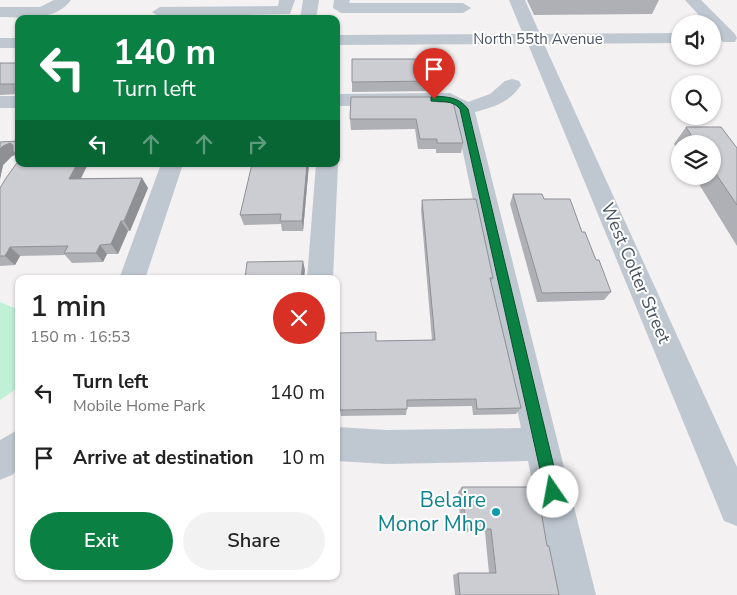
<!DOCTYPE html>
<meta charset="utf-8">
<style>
body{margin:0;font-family:"Nunito Sans",sans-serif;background:#f2f2f2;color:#222;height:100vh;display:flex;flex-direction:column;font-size:19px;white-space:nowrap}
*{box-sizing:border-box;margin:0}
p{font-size:16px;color:#767676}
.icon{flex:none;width:28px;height:28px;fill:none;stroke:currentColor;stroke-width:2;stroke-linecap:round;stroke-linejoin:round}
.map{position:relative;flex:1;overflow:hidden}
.details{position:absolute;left:15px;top:275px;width:325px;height:305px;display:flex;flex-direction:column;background:#fff;border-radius:10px;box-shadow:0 1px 4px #0004}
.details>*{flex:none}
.banner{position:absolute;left:15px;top:15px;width:325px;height:152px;border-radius:10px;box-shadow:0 1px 4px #0004;background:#0b8043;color:#fff;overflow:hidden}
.controls{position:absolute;left:671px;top:15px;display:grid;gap:10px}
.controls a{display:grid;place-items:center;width:50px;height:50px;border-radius:50%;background:#fff;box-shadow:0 1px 4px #0004;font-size:25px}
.pin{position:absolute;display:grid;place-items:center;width:42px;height:42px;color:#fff;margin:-51px -21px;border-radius:50% 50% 50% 0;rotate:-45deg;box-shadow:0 0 5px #0007}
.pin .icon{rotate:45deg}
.me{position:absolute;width:55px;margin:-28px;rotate:348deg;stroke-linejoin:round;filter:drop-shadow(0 0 4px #0008)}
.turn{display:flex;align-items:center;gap:18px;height:105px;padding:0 15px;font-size:22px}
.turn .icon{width:65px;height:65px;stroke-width:2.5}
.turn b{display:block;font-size:35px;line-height:42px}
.lanes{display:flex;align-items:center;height:48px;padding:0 15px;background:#0003;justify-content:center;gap:25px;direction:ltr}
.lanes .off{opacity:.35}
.round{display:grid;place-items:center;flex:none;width:52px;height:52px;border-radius:26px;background:#f2f2f2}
.headline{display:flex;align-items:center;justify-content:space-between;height:85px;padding:0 15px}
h1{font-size:30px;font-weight:600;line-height:38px}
.cta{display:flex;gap:10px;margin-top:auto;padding:10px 15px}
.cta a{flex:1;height:58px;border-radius:30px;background:#0b8043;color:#fff;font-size:20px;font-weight:600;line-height:58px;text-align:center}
.cta a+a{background:#f2f2f2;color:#222}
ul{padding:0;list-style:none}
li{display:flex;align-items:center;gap:15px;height:65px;padding:0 15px}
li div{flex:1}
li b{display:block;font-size:19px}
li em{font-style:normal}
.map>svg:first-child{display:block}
</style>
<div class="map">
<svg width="737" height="595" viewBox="0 0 737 595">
<rect width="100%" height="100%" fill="#f3f1f1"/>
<path fill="#c0f0d5" d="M 0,302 L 19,310 L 19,387 L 0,400 Z"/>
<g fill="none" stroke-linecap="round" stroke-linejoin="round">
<path fill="#bfc7d0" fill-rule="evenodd" d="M 54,0 L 71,0 C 55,22 23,17 0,17 L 0,7 L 40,7 Z
M 279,0 L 295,0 L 290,14 L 160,17 L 152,12 L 160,7 L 278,6 Z
M 303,0 L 319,0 L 316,19 L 300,19 Z
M 334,0 L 350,0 L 349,3 L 463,3 L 471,8 L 463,13 L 341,13 L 333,8 Z
M 509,0 L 525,0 L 540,34 L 680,33 L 680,43 L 544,44 L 737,467 L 737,526 L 724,521 L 528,44 L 336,45 L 336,35 L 523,34 Z
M 685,0 L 701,0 L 735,34 L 737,38 L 735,42 L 723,42 L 712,30 L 712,24 L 707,24 Z
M 0,38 L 19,38 L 19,48 L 0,48 Z
M 512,79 L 519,81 L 521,85 C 510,102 494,107 475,112 L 596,595 L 556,595 L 528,461 L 387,464 L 336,461 L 336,427 L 387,430 L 521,428 L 454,110 L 447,105 L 336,106 L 336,94 L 450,93 L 468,102 L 490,94 L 505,81 Z
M 0,96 L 19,96 L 19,108 L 0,108 Z
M 336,161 L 338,164 L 333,279 L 307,279 L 316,164 L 336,164 Z
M 161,164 L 183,164 L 145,279 L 119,279 Z
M 19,429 L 19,469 L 12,475 L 0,480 L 0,440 Z"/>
</g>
<path fill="#afb0b5" d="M 527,0 L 659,0 L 652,14 L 534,15 Z
M 0,63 L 19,63 L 19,94 L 0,95 Z
M 434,81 L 433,91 L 352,92 L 352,82 Z
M 438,102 L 463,143 L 461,153 L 436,153 L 436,149 L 418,149 L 415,129 L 351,130 L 350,119 Z
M 686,127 L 737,148 L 737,246 L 694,176 L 712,176 L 712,144 L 680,144 L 680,154 L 674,144 Z
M 19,141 L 19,159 L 15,155 L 12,156 L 3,165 L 0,179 L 0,142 Z
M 19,164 L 88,164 L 81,178 L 142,178 L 148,188 L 130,231 L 128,231 L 118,254 L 107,254 L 103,262 L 72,263 L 65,255 L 20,256 L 15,265 L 0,266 L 0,188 Z
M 309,164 L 303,231 L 282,231 L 281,224 L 244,225 L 240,215 Z
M 513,194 L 544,199 L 582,232 L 611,292 L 604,300 L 537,302 L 510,204 Z
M 422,200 L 493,278 L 491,282 L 521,408 L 516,414 L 473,415 L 472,406 L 407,407 L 406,415 L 341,416 L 340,410 L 376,341 L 432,340 L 421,210 Z
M 462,487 L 547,546 L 559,595 L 455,595 L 453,575 L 458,573 L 489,573 L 485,532 L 461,532 L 458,492 Z"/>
<path fill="#8e9094" d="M 10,143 L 18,153 L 13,152 L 15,155 L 12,156 L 3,165 L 0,179 L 0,149 L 3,146 Z
M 77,164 L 88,164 L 76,188 L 69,179 Z
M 307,164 L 309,164 L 303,231 L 302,221 Z
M 142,178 L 148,188 L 130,231 L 124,221 Z
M 121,221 L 128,231 L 118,254 L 111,244 Z
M 100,245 L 107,254 L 103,262 L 96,253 Z
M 10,247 L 20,256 L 15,265 L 5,256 Z
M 303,261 L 305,270 L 304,279 L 301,279 Z"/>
<path fill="#cbcdd3" stroke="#8e9094" d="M 352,59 L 431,59 L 434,81 L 352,82 Z
M 0,63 L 19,63 L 19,84 L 0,84 Z
M 351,97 L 437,97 L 438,102 L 453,102 L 463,143 L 437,143 L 437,139 L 420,139 L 416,119 L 350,119 Z
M 686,127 L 721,127 L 737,148 L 737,205 L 712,168 L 712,144 L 697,144 Z
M 19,141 L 19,153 L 13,152 L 13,145 L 10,143 L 3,146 L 0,149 L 0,142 Z
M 19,160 L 19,164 L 77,164 L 69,179 L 142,178 L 124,221 L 121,221 L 111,244 L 100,245 L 96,253 L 64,253 L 68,246 L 10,247 L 5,256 L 0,256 L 0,188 L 6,178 Z
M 252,164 L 307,164 L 302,221 L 280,221 L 281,214 L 240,215 Z
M 513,194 L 542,194 L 544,199 L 570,199 L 582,232 L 585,232 L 596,260 L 599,260 L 611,292 L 542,293 Z
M 476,199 L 493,278 L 490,278 L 521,408 L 477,409 L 476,399 L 407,400 L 407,409 L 340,410 L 340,333 L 376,332 L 376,341 L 435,340 L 422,200 Z
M 303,261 L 301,279 L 245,279 L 247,262 Z
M 462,487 L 537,487 L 547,546 L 549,546 L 559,595 L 460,595 L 458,573 L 496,573 L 491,529 L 466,529 Z"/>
<path fill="#0b8043" stroke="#07532c" d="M 434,96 C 448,97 459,97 468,109 L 560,492 L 558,497 L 553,499 L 548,497 L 545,492 L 460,109 C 453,100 442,102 431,101 L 431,97 Z"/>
<circle fill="#0f9aa8" stroke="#fff" stroke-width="2" cx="496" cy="512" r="5"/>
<g text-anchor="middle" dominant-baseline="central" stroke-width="4" stroke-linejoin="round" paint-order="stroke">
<g font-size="15" fill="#48535f" stroke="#fff">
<text x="538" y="39">North 55th Avenue</text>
</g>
<g font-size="18" fill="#48535f" stroke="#fff">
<text transform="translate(636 273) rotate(67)">West Colter Street</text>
</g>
<g font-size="21" fill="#0d838f" stroke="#fff" text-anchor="end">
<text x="486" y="500">Belaire<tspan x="486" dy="24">Monor Mhp</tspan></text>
</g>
</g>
</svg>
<div class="controls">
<a><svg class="icon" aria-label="sound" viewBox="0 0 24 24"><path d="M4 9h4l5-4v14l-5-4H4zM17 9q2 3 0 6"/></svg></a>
<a><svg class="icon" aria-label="search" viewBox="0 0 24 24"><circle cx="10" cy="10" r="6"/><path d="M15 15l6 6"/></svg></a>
<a><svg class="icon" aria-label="layers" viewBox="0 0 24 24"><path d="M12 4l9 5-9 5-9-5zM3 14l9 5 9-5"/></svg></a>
</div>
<div class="pin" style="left:434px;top:99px;background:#d93025"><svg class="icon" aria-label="arrive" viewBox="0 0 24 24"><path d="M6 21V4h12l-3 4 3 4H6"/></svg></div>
<svg class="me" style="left:553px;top:492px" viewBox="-20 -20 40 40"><circle r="19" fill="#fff"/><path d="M0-13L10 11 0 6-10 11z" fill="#0b8043"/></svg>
<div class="banner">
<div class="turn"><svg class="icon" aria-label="left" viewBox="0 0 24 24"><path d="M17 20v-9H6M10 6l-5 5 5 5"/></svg><div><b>140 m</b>Turn left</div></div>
<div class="lanes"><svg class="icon" aria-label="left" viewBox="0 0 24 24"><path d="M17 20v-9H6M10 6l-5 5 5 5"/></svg><svg class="icon off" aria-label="ahead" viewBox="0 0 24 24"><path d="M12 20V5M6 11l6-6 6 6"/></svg><svg class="icon off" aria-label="ahead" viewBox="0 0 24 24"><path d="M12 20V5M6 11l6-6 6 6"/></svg><svg class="icon off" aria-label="right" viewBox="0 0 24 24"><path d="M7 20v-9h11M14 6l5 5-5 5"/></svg></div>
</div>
<section class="details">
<div class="headline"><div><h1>1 min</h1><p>150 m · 16:53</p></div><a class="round" style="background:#d93025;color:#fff"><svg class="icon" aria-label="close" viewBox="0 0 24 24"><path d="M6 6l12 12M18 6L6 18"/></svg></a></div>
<ul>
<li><svg class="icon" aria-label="left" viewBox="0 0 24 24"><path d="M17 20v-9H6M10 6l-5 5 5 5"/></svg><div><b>Turn left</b><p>Mobile Home Park</p></div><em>140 m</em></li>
<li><svg class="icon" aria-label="arrive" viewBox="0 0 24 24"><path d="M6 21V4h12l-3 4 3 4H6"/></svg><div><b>Arrive at destination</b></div><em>10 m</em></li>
</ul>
<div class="cta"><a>Exit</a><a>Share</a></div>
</section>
</div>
